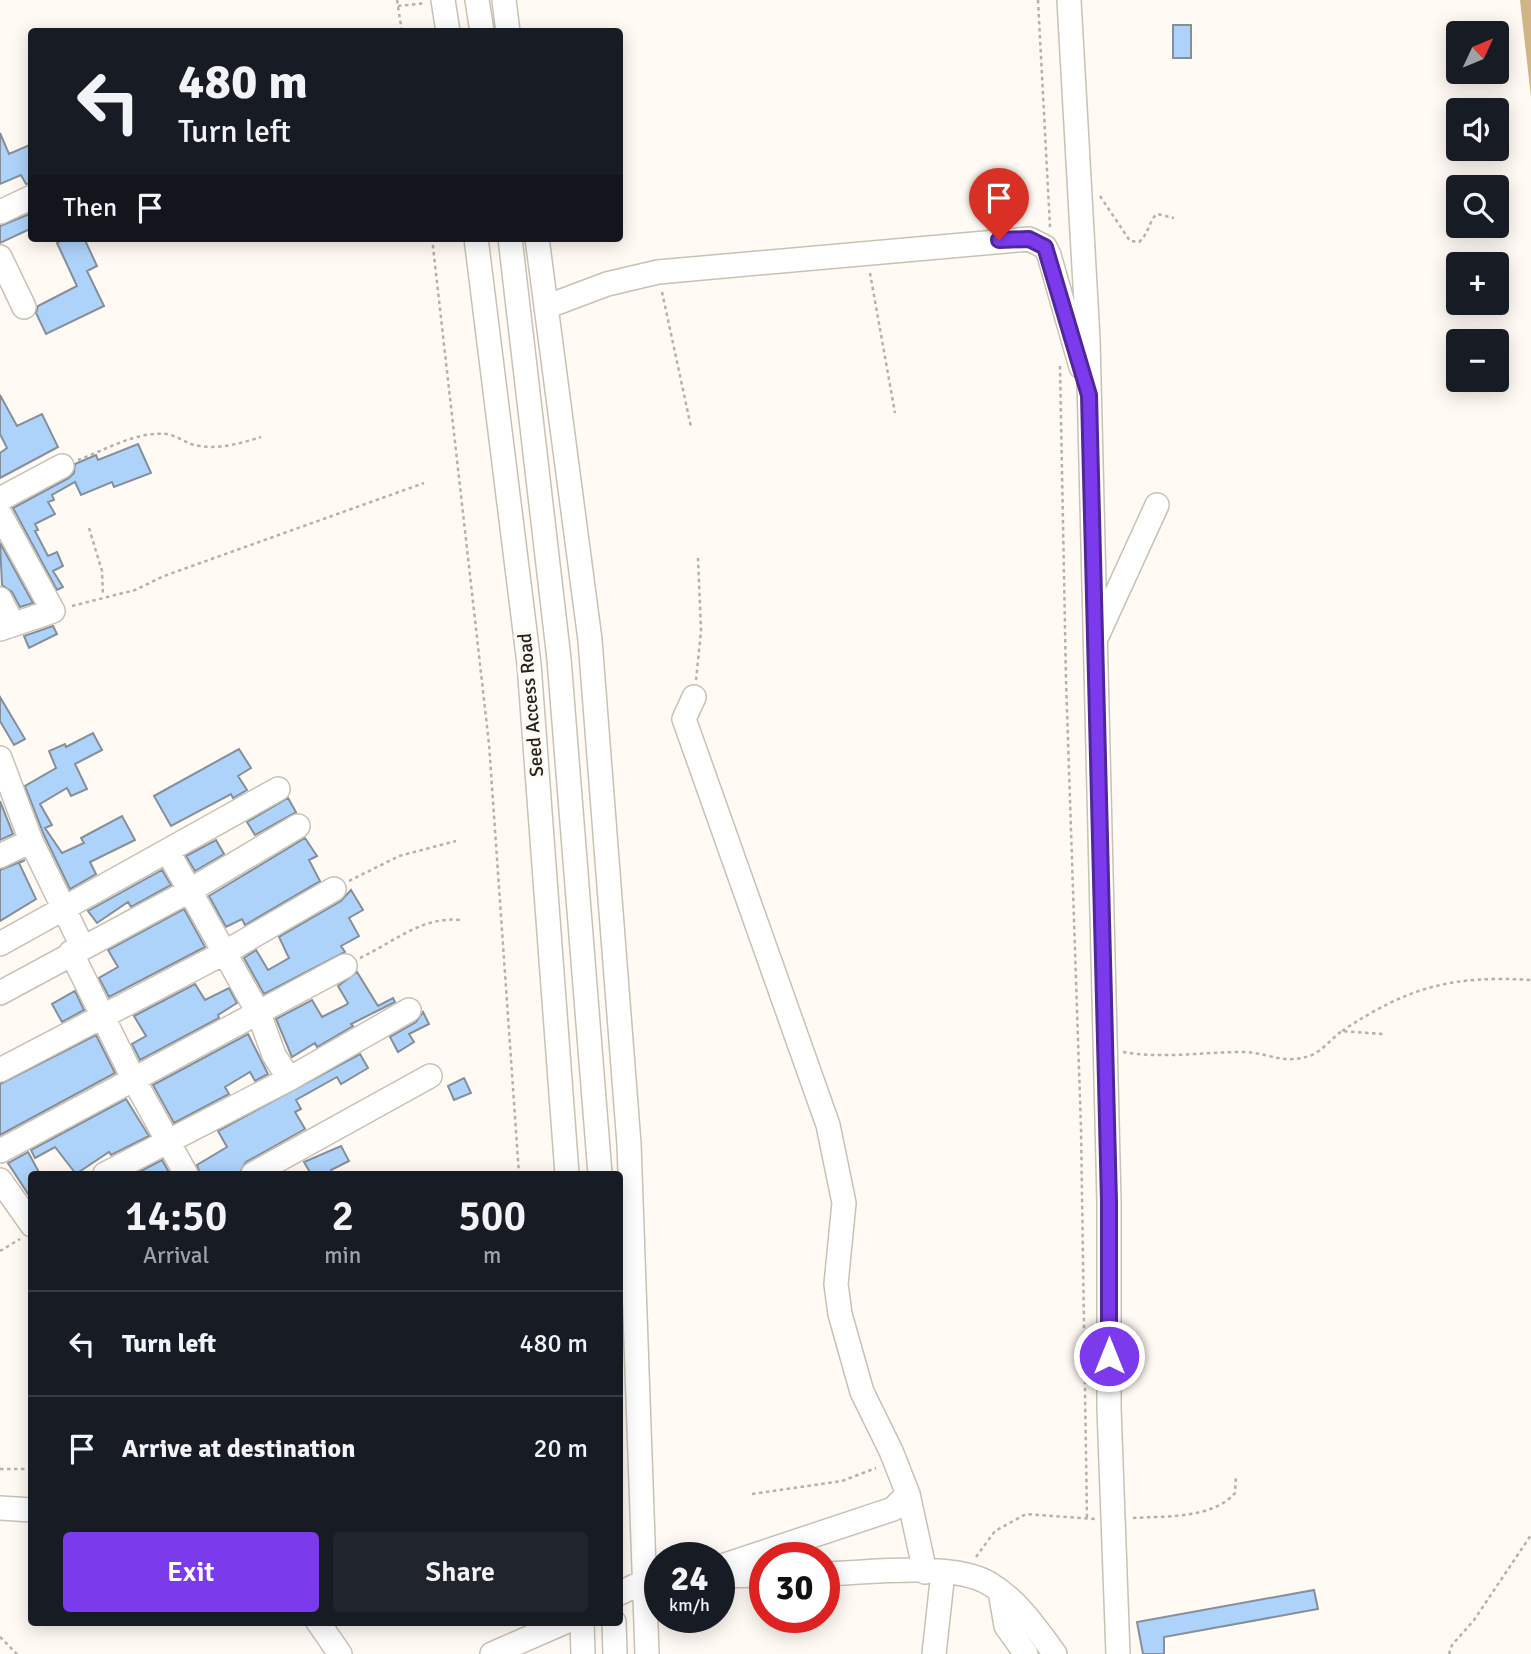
<!DOCTYPE html>
<meta charset="utf-8">
<style>
body{margin:0;font-family:Signika,sans-serif;background:#20242c;color:#f1f3f6;height:100vh;display:flex;flex-direction:column;font-size:26px;white-space:nowrap}
*{box-sizing:border-box;margin:0}
p{font-size:23px;color:#9ea1a6}
.icon{flex:none;width:38px;height:38px;fill:none;stroke:currentColor;stroke-width:2;stroke-linecap:round;stroke-linejoin:round}
.map{position:relative;flex:1;overflow:hidden}
.sheet{position:absolute;left:28px;top:1171px;width:595px;height:455px;display:flex;flex-direction:column;background:#171b24;border-radius:7px;box-shadow:0 4px 18px #0003}
.sheet>*{flex:none}
.hud{position:absolute;left:28px;top:28px;width:595px;height:214px;border-radius:7px;box-shadow:0 4px 18px #0003;background:#171b24;color:#f1f3f6;overflow:hidden}
.needle{width:46px;rotate:46deg}
.buttons{position:absolute;left:1446px;top:21px;display:grid;gap:14px}
.buttons a{display:grid;place-items:center;width:63px;height:63px;border-radius:7px;background:#171b24;box-shadow:0 4px 18px #0003;font-size:35px}
.speed{position:absolute;left:644px;top:1542px;display:flex;gap:14px;font-size:35px;font-weight:700;text-align:center}
.speed>*{display:grid;place-content:center;width:91px;height:91px;border-radius:50%;background:#171b24;box-shadow:0 4px 18px #0003;line-height:1}
.speed small{font-size:18px;font-weight:400}
.speed .limit{border:10px solid #d22;background:#fff;color:#111}
.pin{position:absolute;display:grid;place-items:center;width:60px;height:60px;color:#fff;margin:-72px -30px;border-radius:50% 50% 50% 0;rotate:-45deg;box-shadow:0 0 7px #0007}
.pin .icon{rotate:45deg}
.me{position:absolute;width:77px;margin:-38px;rotate:0deg;stroke-linejoin:round;filter:drop-shadow(0 0 5px #0008)}
.turn{display:flex;align-items:center;gap:24px;height:147px;padding:0 35px;font-size:32px}
.turn .icon{width:91px;height:91px;stroke-width:2.5}
.turn b{display:block;font-size:49px;line-height:60px}
.then{display:flex;align-items:center;height:66px;padding:0 35px;background:#0003;gap:14px;font-size:26px}
.eta{display:flex;justify-content:space-evenly;align-items:center;height:119px;text-align:center}
.eta b{font-size:42px;font-weight:600;line-height:49px}
.action{display:flex;gap:14px;margin-top:auto;padding:14px 35px}
.action a{flex:1;height:80px;border-radius:7px;background:#7c3aed;color:#fff;font-size:28px;font-weight:600;line-height:80px;text-align:center}
.action a+a{background:#20242c;color:#f1f3f6}
ul{padding:0;list-style:none}
li{display:flex;align-items:center;gap:21px;height:105px;padding:0 35px;border-top:2px solid #363941}
li div{flex:1}
li b{display:block;font-size:26px}
li em{font-style:normal}
.map>svg:first-child{display:block}
</style>
<div class="map">
<svg width="1531" height="1654" viewBox="0 0 1531 1654">
<rect width="100%" height="100%" fill="#fffaf3"/>
<path fill="#d0b486" d="M 1520,0 L 1531,0 L 1531,97 Z"/>
<path fill="#aed3fb" stroke="#868f99" stroke-width="2" d="M 1173,25 L 1191,25 L 1191,58 L 1173,58 Z
M 0,133 L 9,154 L 32,144 L 32,183 L 26,184 L 21,175 L 0,184 Z
M 32,213 L 32,228 L 0,243 L 0,226 Z
M 59,238 L 84,238 L 97,266 L 87,271 L 104,306 L 46,334 L 36,313 L 38,306 L 77,286 L 57,243 L 60,241 Z
M 0,395 L 17,426 L 42,414 L 58,447 L 0,478 L 0,453 L 7,448 L 0,434 Z
M 138,444 L 151,473 L 114,487 L 112,482 L 81,495 L 75,482 L 52,495 L 54,500 L 48,502 L 55,514 L 35,524 L 38,530 L 35,531 L 48,556 L 57,552 L 63,566 L 53,571 L 63,587 L 57,590 L 13,508 L 69,478 L 74,473 L 75,464 L 96,455 L 98,460 Z
M 0,543 L 33,603 L 20,607 L 12,592 L 2,585 Z
M 53,626 L 57,634 L 29,648 L 24,636 Z
M 0,697 L 25,739 L 14,745 L 0,721 Z
M 93,733 L 102,750 L 75,764 L 87,789 L 71,796 L 67,788 L 40,804 L 52,825 L 45,828 L 62,853 L 84,843 L 81,838 L 122,816 L 135,840 L 90,862 L 96,874 L 70,889 L 44,835 L 25,786 L 56,768 L 49,751 L 65,744 L 66,747 Z
M 239,749 L 251,768 L 238,776 L 247,790 L 233,798 L 231,794 L 171,826 L 154,796 Z
M 288,798 L 296,812 L 255,835 L 247,822 Z
M 0,801 L 13,834 L 0,840 Z
M 305,838 L 317,856 L 309,860 L 320,881 L 245,925 L 242,919 L 226,927 L 209,896 Z
M 216,840 L 224,854 L 195,871 L 186,856 Z
M 25,860 L 19,863 L 36,899 L 0,921 L 0,870 Z
M 162,870 L 171,885 L 131,907 L 128,902 L 97,923 L 88,911 Z
M 351,890 L 363,910 L 349,918 L 359,936 L 341,946 L 345,952 L 264,994 L 244,958 L 256,950 L 268,970 L 289,958 L 279,937 L 341,901 Z
M 184,909 L 205,947 L 109,997 L 99,978 L 118,967 L 108,950 Z
M 357,972 L 378,1006 L 393,998 L 395,1002 L 351,1024 L 353,1026 L 317,1047 L 315,1043 L 292,1057 L 276,1019 L 312,1000 L 322,1017 L 346,1005 L 348,1003 L 338,986 Z
M 195,984 L 205,1000 L 229,988 L 237,1003 L 218,1015 L 219,1018 L 140,1060 L 132,1044 L 146,1036 L 134,1016 Z
M 75,991 L 84,1010 L 62,1022 L 52,1004 Z
M 423,1012 L 429,1024 L 409,1034 L 414,1042 L 398,1052 L 390,1037 L 416,1022 Z
M 248,1034 L 268,1074 L 255,1081 L 250,1072 L 225,1087 L 229,1094 L 174,1123 L 153,1085 Z
M 96,1035 L 115,1073 L 0,1135 L 0,1084 Z
M 360,1054 L 368,1068 L 341,1084 L 337,1077 L 296,1100 L 301,1109 L 295,1112 L 305,1129 L 246,1162 L 239,1174 L 200,1174 L 197,1165 L 227,1147 L 218,1131 Z
M 464,1078 L 471,1093 L 454,1100 L 448,1086 Z
M 126,1099 L 149,1136 L 111,1155 L 109,1152 L 76,1174 L 55,1147 L 35,1158 L 31,1150 Z
M 341,1146 L 349,1161 L 331,1170 L 333,1174 L 311,1174 L 304,1162 Z
M 28,1152 L 40,1174 L 32,1174 L 32,1200 L 8,1163 Z
M 162,1160 L 170,1174 L 135,1174 Z
M 1314,1590 L 1318,1609 L 1164,1637 L 1164,1654 L 1143,1654 L 1137,1622 Z"/>
<g fill="none" stroke-linecap="round" stroke-linejoin="round">
<defs>
<path id="minor" d="M 443,0 L 448,32
M 477,0 L 482,32
M 504,0 L 508,32
M 1069,0 L 1088,339 L 1109,1202 L 1109,1408 L 1118,1654
M 0,212 L 32,197
M 476,238 L 529,664 L 567,1174
M 510,238 L 559,659 L 600,1174
M 537,238 L 590,640 L 629,1144 L 647,1654
M 0,257 L 24,307
M 546,307 L 607,284 L 658,272 L 1029,239 L 1045,247 L 1049,255 L 1081,367
M 0,499 L 62,466
M 0,514 L 53,611 L 0,629
M 0,599 L 12,623
M 1098,634 L 1157,505
M 694,697 L 684,719 L 828,1125 L 844,1203 L 836,1284 L 840,1314 L 862,1392 L 891,1451 L 908,1494 L 893,1509 L 719,1567
M 0,758 L 31,841 L 82,946
M 0,856 L 31,841
M 0,944 L 278,789
M 71,952 L 134,1080 L 186,1174
M 0,993 L 189,891 L 298,826
M 0,1070 L 224,953 L 334,889
M 289,1079 L 409,1010
M 0,1151 L 345,966
M 105,1174 L 289,1079 L 274,1055 L 259,1014 L 168,852
M 253,1174 L 430,1076
M 0,1180 L 32,1225
M 908,1494 L 925,1572
M 0,1508 L 32,1510
M 824,1574 C 867,1573 953,1561 990,1584 C 1018,1601 1036,1628 1055,1654
M 719,1576 L 765,1575
M 1000,1591 L 1006,1626 L 1026,1654
M 620,1593 L 645,1581 L 659,1580
M 318,1622 L 340,1654
M 582,1622 L 583,1654
M 614,1622 L 615,1654
M 492,1654 L 565,1622
M 934,1654 L 943,1572"/>
</defs>
<use href="#minor" stroke="#c8c1b5" stroke-width="26"/>
<path stroke="#b5b1ab" stroke-width="2.5" stroke-dasharray="3.5 3.5" stroke-linecap="butt" d="M 397,0 L 402,32
M 1038,0 L 1050,227
M 398,6 L 426,3
M 1100,196 L 1130,241 L 1139,242 C 1149,234 1149,220 1157,214 L 1174,218
M 432,238 L 489,744 L 519,1174
M 870,273 L 895,413
M 662,292 L 691,427
M 1060,366 L 1066,680 L 1081,1129 L 1087,1519
M 78,460 C 105,450 137,431 166,434 C 175,435 183,441 191,444 C 214,451 239,444 261,437
M 89,528 L 102,571 L 103,596
M 72,606 L 135,590 L 164,576 L 424,483
M 696,680 L 701,631 L 698,558
M 349,881 L 399,856 L 456,841
M 360,958 C 394,942 422,916 461,920
M 1342,1031 C 1408,987 1452,975 1531,980
M 1123,1052 C 1163,1059 1202,1052 1243,1052 C 1268,1052 1283,1066 1312,1055 C 1323,1050 1332,1038 1342,1031 L 1384,1034
M 0,1251 L 20,1239
M 0,1469 L 32,1469
M 752,1494 L 842,1481 L 876,1468
M 1133,1518 C 1164,1516 1213,1519 1235,1493 L 1236,1476
M 976,1557 L 995,1531 L 1026,1514 L 1095,1519
M 0,1637 L 17,1654
M 1449,1654 L 1452,1645 L 1474,1620 L 1531,1535"/>
<use href="#minor" stroke="#fff" stroke-width="23"/>
</g>
<g fill="none" stroke-linecap="round" stroke-linejoin="round">
<defs>
<path id="route" d="M 999,240 L 1029,239 L 1045,247 L 1089,395 L 1109,1202 L 1109,1356"/>
</defs>
<use href="#route" stroke="#51269a" stroke-width="18"/>
<use href="#route" stroke="#7c3aed" stroke-width="12"/>
</g>
<g text-anchor="middle" dominant-baseline="central" stroke-width="7" stroke-linejoin="round" paint-order="stroke">
<g font-size="19" fill="#24221d" stroke="#fffaf3">
<text transform="translate(531 705) rotate(-95)">Seed Access Road</text>
</g>
</g>
</svg>
<div class="buttons">
<a><svg class="needle" viewBox="-14 -14 28 28"><path d="M0-13l5 13h-10z" fill="#e53935"/><path d="M0 13l5-13h-10z" fill="#9ea1a6"/></svg></a>
<a><svg class="icon" aria-label="sound" viewBox="0 0 24 24"><path d="M4 9h4l5-4v14l-5-4H4zM17 9q2 3 0 6"/></svg></a>
<a><svg class="icon" aria-label="search" viewBox="0 0 24 24"><circle cx="10" cy="10" r="6"/><path d="M15 15l6 6"/></svg></a>
<a>+</a>
<a>−</a>
</div>
<div class="speed"><div>24<small>km/h</small></div><div class="limit">30</div></div>
<div class="pin" style="left:999px;top:240px;background:#d93025"><svg class="icon" aria-label="arrive" viewBox="0 0 24 24"><path d="M6 21V4h12l-3 4 3 4H6"/></svg></div>
<svg class="me" style="left:1109px;top:1356px" viewBox="-20 -20 40 40"><circle r="17" fill="#7c3aed" stroke="#fff" stroke-width="3"/><path d="M0-11L8 9 0 5-8 9z" fill="#fff"/></svg>
<div class="hud">
<div class="turn"><svg class="icon" aria-label="left" viewBox="0 0 24 24"><path d="M17 20v-9H6M10 6l-5 5 5 5"/></svg><div><b>480 m</b>Turn left</div></div>
<div class="then">Then<svg class="icon" aria-label="arrive" viewBox="0 0 24 24"><path d="M6 21V4h12l-3 4 3 4H6"/></svg></div>
</div>
<section class="sheet">
<div class="eta">
<div><b>14:50</b><p>Arrival</p></div>
<div><b>2</b><p>min</p></div>
<div><b>500</b><p>m</p></div>
</div>
<ul>
<li><svg class="icon" aria-label="left" viewBox="0 0 24 24"><path d="M17 20v-9H6M10 6l-5 5 5 5"/></svg><div><b>Turn left</b></div><em>480 m</em></li>
<li><svg class="icon" aria-label="arrive" viewBox="0 0 24 24"><path d="M6 21V4h12l-3 4 3 4H6"/></svg><div><b>Arrive at destination</b></div><em>20 m</em></li>
</ul>
<div class="action"><a>Exit</a><a>Share</a></div>
</section>
</div>
